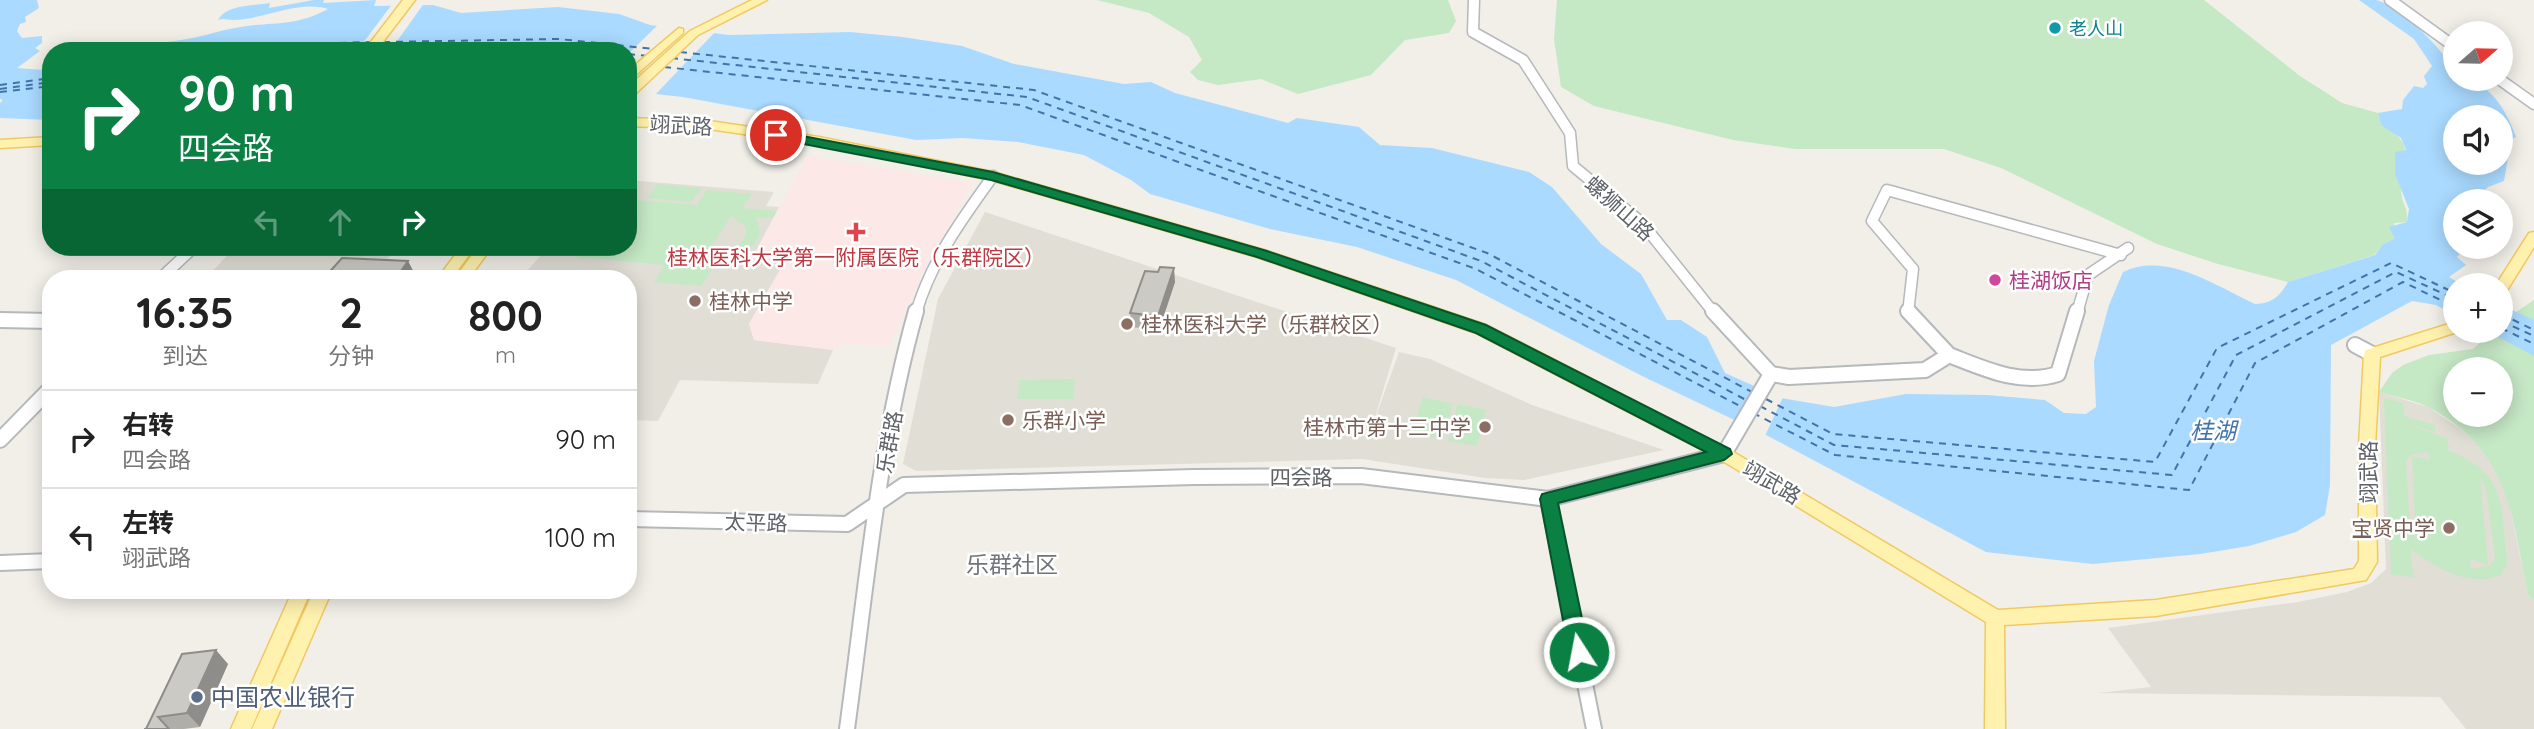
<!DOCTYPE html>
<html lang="zh">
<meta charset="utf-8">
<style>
body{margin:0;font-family:Quicksand,"Noto Sans SC",sans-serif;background:#f2f2f2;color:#222;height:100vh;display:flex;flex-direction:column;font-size:26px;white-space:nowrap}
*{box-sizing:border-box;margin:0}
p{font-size:23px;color:#767676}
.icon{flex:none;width:38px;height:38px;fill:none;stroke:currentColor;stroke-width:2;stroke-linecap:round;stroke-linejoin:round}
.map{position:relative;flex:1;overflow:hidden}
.side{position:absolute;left:42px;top:270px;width:595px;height:329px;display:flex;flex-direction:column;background:#fff;border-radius:28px;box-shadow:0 4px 18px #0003}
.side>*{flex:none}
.guide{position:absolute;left:42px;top:42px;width:595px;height:214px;border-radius:28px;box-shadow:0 4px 18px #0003;background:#0b8043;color:#fff;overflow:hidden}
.needle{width:46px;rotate:70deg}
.fabs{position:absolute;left:2443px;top:21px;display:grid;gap:14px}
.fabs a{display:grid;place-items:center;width:70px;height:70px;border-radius:50%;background:#fff;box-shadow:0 4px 18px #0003;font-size:35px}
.pin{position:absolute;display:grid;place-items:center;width:60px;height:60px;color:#fff;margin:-30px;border:4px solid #fff;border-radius:50%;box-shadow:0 2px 7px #0007}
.me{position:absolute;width:77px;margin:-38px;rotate:349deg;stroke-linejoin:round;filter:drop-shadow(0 0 5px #0008)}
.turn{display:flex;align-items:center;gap:24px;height:147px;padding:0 21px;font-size:32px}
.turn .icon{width:91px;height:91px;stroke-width:2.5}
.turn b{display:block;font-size:49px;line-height:60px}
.lanes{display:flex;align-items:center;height:66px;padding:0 21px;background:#0003;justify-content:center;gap:35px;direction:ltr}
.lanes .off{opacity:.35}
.eta{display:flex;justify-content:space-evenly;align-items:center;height:119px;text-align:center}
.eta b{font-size:42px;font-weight:800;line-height:49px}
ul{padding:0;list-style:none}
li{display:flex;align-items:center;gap:21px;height:98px;padding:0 21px;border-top:2px solid #e0e0e0}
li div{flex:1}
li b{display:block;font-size:26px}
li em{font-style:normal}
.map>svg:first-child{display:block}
</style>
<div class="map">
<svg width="2534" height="729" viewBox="0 0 2534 729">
<rect width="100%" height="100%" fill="#f1efe8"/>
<path fill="#e1ded6" d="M 628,180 L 774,192 L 766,206 L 779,207 L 751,260 L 784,263 L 749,324 L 754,340 L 833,350 L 818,384 L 680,380 L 658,421 L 628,420 L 628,278 L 521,278 L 548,247 L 628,247 Z
M 985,212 L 1396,348 L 1371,430 L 1399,352 L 1430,359 L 1532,405 L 1664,450 L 1524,480 L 1485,478 L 1362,459 L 916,471 L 903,464 L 938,299 Z
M 235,247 L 397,247 L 382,266 L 347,278 L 206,278 Z
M 2379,392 L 2428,407 L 2461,429 L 2485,451 L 2506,488 L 2528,595 L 2534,601 L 2534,729 L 2466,729 L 2440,697 L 2098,693 L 2151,687 L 2108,628 L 2298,602 L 2347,592 L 2371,583 L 2386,569 Z"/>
<path fill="#fce8e6" d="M 808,155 L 973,183 L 931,256 L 889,346 L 840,343 L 833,350 L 754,340 L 749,324 L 784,263 L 751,261 Z"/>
<path fill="#c5e8c5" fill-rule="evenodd" d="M 1034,0 L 1448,0 L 1456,21 L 1449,33 L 1405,40 L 1371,75 L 1298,94 L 1261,79 L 1218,85 L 1198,80 L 1190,72 L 1202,60 L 1189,37 L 1149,13 L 1097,0 Z
M 1557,0 L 2204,0 L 2300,76 L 2342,103 L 2378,113 L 2381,125 C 2417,143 2403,158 2401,191 C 2401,202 2409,209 2407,222 L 2394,223 L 2395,238 L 2382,245 L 2374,255 L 2288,282 L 2218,264 L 2157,244 L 2001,168 L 1944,149 L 1796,149 L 1733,140 L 1594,106 L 1561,87 L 1554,39 Z
M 658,184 L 702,188 L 691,202 L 647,198 Z
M 707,190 L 752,194 L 742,208 L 777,211 L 773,218 L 756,217 L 760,233 C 752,254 725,265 704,268 L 712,270 L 701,286 L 654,282 L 665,265 L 578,257 L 567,248 L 586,247 L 592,251 L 595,247 L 628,247 L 628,199 L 697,205 ZM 731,216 L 746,227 C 748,248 720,259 703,259 Z
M 2534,300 L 2534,601 L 2528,595 C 2511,515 2511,452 2430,408 C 2415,400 2395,397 2379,392 L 2392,373 L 2403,365 L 2429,355 L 2473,349 L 2491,333 L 2487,331 L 2501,331 L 2501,305 L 2516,312 ZM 2455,369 L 2501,369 L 2501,415 L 2455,415 Z
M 1075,379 L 1073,399 L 1017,399 L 1020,380 Z
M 1423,397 L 1453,404 L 1443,439 L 1412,433 Z
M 2384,398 L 2403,403 L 2404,416 L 2435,425 L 2436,432 L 2405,424 L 2447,438 L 2449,449 L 2445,449 C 2507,473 2500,501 2507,559 L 2507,565 L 2501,575 C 2470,588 2435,568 2411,549 L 2413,577 L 2391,575 ZM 2428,452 L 2429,460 L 2412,456 L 2416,540 L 2410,529 L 2406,462 L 2411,455 ZM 2480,477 L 2486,488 L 2495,559 L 2489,566 L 2471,569 L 2470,559 L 2488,565 Z
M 1458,404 L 1486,410 L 1477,446 L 1448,441 Z"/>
<path fill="#aadaff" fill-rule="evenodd" d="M 0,0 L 37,0 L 39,8 L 25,17 L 26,22 L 20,24 L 17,31 L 22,38 L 42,36 L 42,43 L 35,48 L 40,51 L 17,68 L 44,70 L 51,65 L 51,120 L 0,118 L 0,103 L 3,100 L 0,99 Z
M 314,0 L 324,0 L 323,3 L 376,0 L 374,6 L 433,5 L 461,13 L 558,7 L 619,14 L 650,25 L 729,35 L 850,32 L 902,37 L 962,46 L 1014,64 L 1124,84 L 1151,82 L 1175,93 L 1288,123 L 1297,118 L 1359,127 L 1380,145 L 1432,148 L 1529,172 L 1552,187 L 1601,244 L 1641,274 L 1667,320 L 1681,320 L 1707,337 L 1725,373 L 1781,398 L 1834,407 L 1906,394 L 1987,395 L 2045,400 L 2064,413 L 2086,414 L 2096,407 L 2094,361 L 2109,305 L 2123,272 C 2166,251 2216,286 2255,304 C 2273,303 2279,297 2288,282 L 2375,255 L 2382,245 L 2395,238 L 2389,227 L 2407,222 L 2409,209 L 2395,174 L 2395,152 L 2406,150 L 2401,138 L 2381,125 L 2378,113 L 2402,109 L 2403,100 L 2414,86 L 2423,88 L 2427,84 L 2424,76 L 2432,66 L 2414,39 L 2359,0 C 2364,0 2371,0 2376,0 C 2398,5 2455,57 2455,79 C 2489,79 2506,109 2516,137 L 2511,140 L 2504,181 L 2488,187 L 2474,201 L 2455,201 L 2455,247 L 2465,247 L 2457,257 L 2466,265 L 2449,277 L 2462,285 L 2455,285 L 2455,315 L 2436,305 L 2412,301 L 2331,345 L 2330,485 L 2325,515 L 2296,532 L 2249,546 L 2200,554 L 2093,564 L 1986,552 L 1768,436 L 1642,376 L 1456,280 L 1357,247 L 1270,229 L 1150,194 L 1131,180 L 1084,155 L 1018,142 L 963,138 L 916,140 L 683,97 L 628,91 L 628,51 L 97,51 C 129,45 161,44 193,38 C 207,35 221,30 235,28 C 270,21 293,28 328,9 C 298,0 265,19 234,20 C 228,20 224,18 218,20 C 227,4 253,6 270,3 L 269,8 ZM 2455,117 L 2501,117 L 2501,163 L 2455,163 Z
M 2501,305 L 2534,320 L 2534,356 L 2487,331 L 2501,331 Z"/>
<path fill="#f1efe8" d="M 425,2 L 390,51 L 357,51 L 393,3 Z
M 660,23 L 716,31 L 653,97 L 628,95 L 628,54 Z
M 1761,387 L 1783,397 L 1764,438 L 1737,425 Z"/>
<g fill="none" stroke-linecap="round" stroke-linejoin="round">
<path stroke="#4174aa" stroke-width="2" stroke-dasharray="7 6" stroke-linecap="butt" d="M 383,42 L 559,39 L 654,49
M 375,49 L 554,46 L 599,51
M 249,51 L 300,44 L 371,42
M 301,51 L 366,50
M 680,52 L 1034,90 L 1487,253 L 1754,393
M 628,54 L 648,56
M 671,58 L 1027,97 L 1481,261 L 1748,401
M 628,63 L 638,64
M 664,67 L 1020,105 L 1476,269 L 1742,407
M 0,85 L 51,78
M 0,89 L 51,82
M 0,92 L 51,86
M 2501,314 L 2534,330
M 2501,321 L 2534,336
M 2501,328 L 2534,344
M 1766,399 L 1833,434 L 2155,462 L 2217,348 L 2391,263 L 2455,293
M 1760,406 L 1834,445 L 2172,475 L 2236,355 L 2396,272 L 2455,299
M 1753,413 L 1835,455 L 2189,490 L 2255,363 L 2403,282 L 2455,307"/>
<defs>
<path id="minor-far1" d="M 1474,0 L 1473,32 L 1523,60 L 1570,133 L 1573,166 L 1642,223 L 1714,313
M 2390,0 L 2455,47
M 2499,79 L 2534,104
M 161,278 L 194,247
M 916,313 C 931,261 962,219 993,176
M 1908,313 L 1913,269 L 1872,221 L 1887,190 L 2121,255
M 2077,313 L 2088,275 L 2128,248"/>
<path id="minor" d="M 1713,311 L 1771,374
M 0,320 L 51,321
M 2355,345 L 2372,354
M 1949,355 C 1985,369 2020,386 2058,374 L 2077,311
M 1771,374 L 1789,377 L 1925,370 L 1949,355 L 1908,311
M 0,440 L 51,388
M 1548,499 L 1594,729
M 628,519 L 847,524 L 904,485 L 1194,477 L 1361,476 L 1548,499 L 1724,454 L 1771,374
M 0,563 L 51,561
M 847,729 C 866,590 878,446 916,311"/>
<path id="major" d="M 403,0 L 415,0 L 376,51 L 364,51 Z
M 752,0 L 767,0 L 698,35 L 632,97 L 628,98 L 628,87 L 690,31 Z
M 679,28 L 683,29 L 683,33 L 628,82 L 628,71 Z
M 628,118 L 709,121 L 819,137 L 993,172 L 1267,251 L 1486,325 L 1730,450 L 1998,610 L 2156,600 L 2354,569 L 2359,561 L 2359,446 L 2364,354 L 2366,350 L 2455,322 L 2455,331 L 2460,331 L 2380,357 L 2375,446 L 2377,562 L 2366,580 L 2156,616 L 2004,625 L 2005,729 L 1985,729 L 1986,622 L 1718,458 L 1476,333 L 1257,257 L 991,180 L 819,145 L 709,129 L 628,126 Z
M 51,137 L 51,145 L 0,148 L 0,140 Z
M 2534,232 L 2534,247 L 2506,292 L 2501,294 L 2501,285 L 2496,285 L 2529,233 Z
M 461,247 L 475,247 L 452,278 L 438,278 Z
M 478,247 L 492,247 L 469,278 L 455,278 Z
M 293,590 L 311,590 L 251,729 L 231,729 Z
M 314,590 L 332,590 L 272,729 L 252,729 Z"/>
</defs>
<use href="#minor-far1" stroke="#b5b8bc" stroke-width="13"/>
<use href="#minor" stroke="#b5b8bc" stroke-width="18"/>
<use href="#major" stroke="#f2c960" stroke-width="3"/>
<use href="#minor-far1" stroke="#fff" stroke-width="10"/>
<use href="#minor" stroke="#fff" stroke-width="14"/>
<use href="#major" fill="#fff2af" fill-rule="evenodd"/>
</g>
<path fill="#afaea9" d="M 1158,272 L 1175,282 L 1159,330 L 1131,327 L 1130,313 Z
M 455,590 L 485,590 L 457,593 Z
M 182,654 L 228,664 L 200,727 L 184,729 L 144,729 L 146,729 Z"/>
<path fill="#8f8d8a" d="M 408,261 L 417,278 L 396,278 Z
M 1174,268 L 1175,282 L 1159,330 L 1158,316 Z
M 216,650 L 228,664 L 200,727 L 187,713 Z"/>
<path fill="#cccac5" stroke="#8f8d8a" stroke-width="2" d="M 342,258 L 408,261 L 396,278 L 324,278 Z
M 1160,267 L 1174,268 L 1158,316 L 1130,313 L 1145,271 L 1158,272 Z
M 216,650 L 187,713 L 158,717 L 169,729 L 144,729 L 146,729 L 182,654 Z"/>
<path fill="#0b8043" stroke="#07532c" stroke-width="2" d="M 776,131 L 993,172 L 1267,251 L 1486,325 L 1730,449 L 1732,454 L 1724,460 L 1558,503 L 1589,652 L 1586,658 L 1572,658 L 1569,652 L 1540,499 L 1542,494 L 1706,452 L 1476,333 L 1257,257 L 991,180 L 772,138 L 772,132 Z"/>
<circle fill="#0f9aa8" stroke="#fff" stroke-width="2.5" cx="2055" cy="28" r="7"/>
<path fill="#e0444e" stroke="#fff" stroke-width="2.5" d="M852.5 221.5h7v7h7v7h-7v7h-7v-7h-7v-7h7z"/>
<circle fill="#d1479c" stroke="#fff" stroke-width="2.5" cx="1995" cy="280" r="7"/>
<g fill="#8d6e63" stroke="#fff" stroke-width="2.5">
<circle cx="695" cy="301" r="7"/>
<circle cx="1127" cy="324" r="7"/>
<circle cx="1008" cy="420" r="7"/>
<circle cx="1485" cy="427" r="7"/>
<circle cx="2449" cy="528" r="7"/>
</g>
<circle fill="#5c6f8a" stroke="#fff" stroke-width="2.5" cx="197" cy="697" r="7"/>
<g text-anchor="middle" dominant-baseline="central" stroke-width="5" stroke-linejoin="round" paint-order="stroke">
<g font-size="18" fill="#0d838f" stroke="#fff" text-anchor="start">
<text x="2069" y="28">老人山</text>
</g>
<g font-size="21" fill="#5f6368" stroke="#fff">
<text transform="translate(681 125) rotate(3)">翊武路</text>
<text transform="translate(1620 208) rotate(42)">螺狮山路</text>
<text transform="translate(889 442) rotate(-80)">乐群路</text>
<text transform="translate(2368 472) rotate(-90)">翊武路</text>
<text x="1301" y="477">四会路</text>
<text transform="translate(1772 482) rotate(31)">翊武路</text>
<text transform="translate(756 522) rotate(2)">太平路</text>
</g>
<g font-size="21" fill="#be3a42" stroke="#fff">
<text x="856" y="257">桂林医科大学第一附属医院（乐群院区）</text>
</g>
<g font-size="21" fill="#b23c85" stroke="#fff" text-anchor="start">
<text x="2009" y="280">桂湖饭店</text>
</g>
<g font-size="21" fill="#785e54" stroke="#fff" text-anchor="start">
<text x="709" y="301">桂林中学</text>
<text x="1141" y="324">桂林医科大学（乐群校区）</text>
<text x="1022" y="420">乐群小学</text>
<text x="1471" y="427" text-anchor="end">桂林市第十三中学</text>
<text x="2435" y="528" text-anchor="end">宝贤中学</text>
</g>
<g font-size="23" font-style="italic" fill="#4174aa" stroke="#fff">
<text x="2213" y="430">桂湖</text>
</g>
<g font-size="23" fill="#70757a" stroke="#fff">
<text x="1012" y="564">乐群社区</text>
</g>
<g font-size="24" fill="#4e5e75" stroke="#fff" text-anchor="start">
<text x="211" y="697">中国农业银行</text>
</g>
</g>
</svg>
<div class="fabs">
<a><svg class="needle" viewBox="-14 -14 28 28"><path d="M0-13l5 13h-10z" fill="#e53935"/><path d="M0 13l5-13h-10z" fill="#767676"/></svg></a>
<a><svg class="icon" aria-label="sound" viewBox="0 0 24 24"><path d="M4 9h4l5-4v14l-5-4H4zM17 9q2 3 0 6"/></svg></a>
<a><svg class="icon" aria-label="layers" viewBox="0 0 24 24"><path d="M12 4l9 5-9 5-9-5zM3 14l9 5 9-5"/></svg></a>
<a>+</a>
<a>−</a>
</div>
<div class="pin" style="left:776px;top:135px;background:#d93025"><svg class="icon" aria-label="arrive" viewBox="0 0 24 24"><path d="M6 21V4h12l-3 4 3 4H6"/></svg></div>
<svg class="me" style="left:1579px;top:652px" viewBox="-20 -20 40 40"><circle r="17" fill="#0b8043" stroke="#fff" stroke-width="3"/><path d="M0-11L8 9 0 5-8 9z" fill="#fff"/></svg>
<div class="guide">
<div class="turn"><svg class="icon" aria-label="right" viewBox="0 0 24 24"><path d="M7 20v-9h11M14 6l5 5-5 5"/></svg><div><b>90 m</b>四会路</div></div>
<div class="lanes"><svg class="icon off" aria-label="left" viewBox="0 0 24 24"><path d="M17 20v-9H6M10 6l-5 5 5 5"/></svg><svg class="icon off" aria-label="ahead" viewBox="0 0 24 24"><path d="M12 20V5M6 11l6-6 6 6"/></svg><svg class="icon" aria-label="right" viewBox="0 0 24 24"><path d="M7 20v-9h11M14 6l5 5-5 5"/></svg></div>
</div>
<section class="side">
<div class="eta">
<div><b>16:35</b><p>到达</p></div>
<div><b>2</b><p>分钟</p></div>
<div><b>800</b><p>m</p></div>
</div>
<ul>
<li><svg class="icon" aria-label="right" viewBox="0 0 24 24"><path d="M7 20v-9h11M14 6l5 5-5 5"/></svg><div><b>右转</b><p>四会路</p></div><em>90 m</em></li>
<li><svg class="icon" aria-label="left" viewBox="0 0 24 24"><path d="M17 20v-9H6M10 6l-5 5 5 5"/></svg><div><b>左转</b><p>翊武路</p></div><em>100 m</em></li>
</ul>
</section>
</div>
